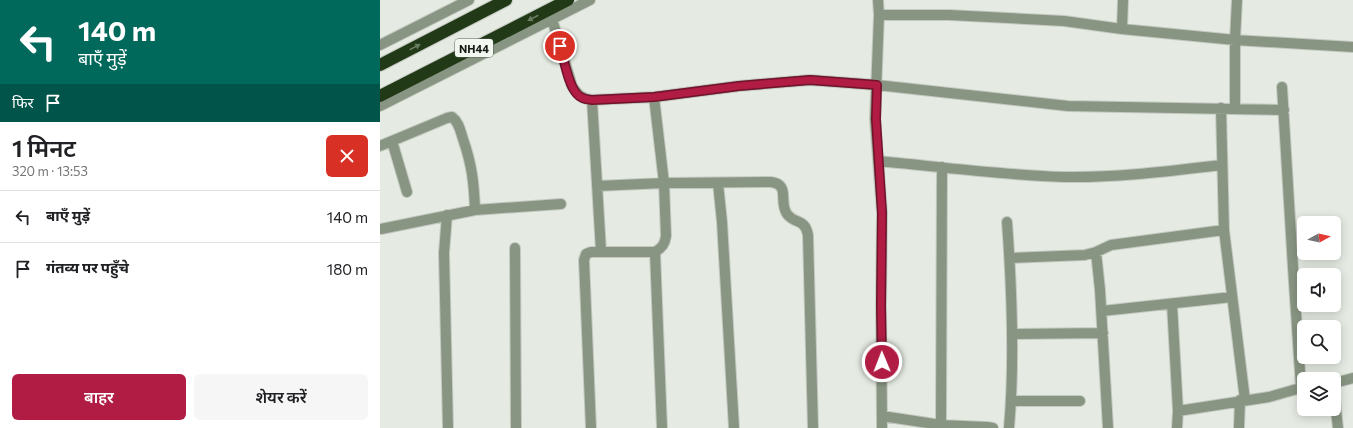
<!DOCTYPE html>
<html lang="hi">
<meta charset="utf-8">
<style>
body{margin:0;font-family:Commissioner,"Noto Sans Devanagari",sans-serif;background:#f6f6f6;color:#202124;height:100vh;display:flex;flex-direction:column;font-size:15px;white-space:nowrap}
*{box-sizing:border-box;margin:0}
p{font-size:13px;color:#757577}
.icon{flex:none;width:22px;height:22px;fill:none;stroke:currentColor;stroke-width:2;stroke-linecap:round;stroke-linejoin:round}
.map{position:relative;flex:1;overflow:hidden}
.panel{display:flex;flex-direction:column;background:#fff;width:380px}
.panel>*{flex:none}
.top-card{background:#00695c;color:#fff;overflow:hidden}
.needle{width:26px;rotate:82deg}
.fabs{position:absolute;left:917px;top:216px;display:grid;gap:8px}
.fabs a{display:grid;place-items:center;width:44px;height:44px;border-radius:6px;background:#fff;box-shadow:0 2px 10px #0003;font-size:20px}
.pin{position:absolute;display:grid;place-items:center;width:34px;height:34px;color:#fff;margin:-17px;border:2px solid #fff;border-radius:50%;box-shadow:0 1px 4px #0007}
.me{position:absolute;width:44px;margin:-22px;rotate:359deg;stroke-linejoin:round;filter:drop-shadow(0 0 3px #0008)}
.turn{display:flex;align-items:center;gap:14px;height:84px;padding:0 12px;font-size:18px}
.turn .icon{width:52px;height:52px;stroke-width:2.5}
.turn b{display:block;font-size:28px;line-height:34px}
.then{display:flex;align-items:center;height:38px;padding:0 12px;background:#0003;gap:8px;font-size:15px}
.round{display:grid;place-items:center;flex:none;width:42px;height:42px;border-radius:6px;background:#f6f6f6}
.summary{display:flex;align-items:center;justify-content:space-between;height:68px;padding:0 12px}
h1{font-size:24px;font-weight:600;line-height:30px}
.cta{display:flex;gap:8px;margin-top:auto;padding:8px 12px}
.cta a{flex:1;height:46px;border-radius:6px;background:#b01c43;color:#fff;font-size:16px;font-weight:600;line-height:46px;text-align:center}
.cta a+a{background:#f6f6f6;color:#202124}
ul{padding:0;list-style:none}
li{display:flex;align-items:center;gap:12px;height:52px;padding:0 12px;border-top:1px solid #e0e0e0}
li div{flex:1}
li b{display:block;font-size:15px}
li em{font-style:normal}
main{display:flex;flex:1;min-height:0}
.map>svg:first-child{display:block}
</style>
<main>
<section class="panel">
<div class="top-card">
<div class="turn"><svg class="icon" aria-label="left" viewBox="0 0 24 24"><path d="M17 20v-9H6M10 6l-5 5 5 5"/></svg><div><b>140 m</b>बाएँ मुड़ें</div></div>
<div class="then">फिर<svg class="icon" aria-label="arrive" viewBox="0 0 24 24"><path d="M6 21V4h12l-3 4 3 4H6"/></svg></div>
</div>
<div class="summary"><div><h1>1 मिनट</h1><p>320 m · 13:53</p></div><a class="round" style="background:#d93025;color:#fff"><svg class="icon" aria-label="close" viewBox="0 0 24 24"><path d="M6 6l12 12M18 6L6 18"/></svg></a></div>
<ul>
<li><svg class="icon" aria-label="left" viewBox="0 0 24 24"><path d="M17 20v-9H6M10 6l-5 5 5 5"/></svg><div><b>बाएँ मुड़ें</b></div><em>140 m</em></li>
<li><svg class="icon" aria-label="arrive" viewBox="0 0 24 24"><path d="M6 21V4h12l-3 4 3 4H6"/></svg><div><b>गंतव्य पर पहुँचे</b></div><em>180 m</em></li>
</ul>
<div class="cta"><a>बाहर</a><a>शेयर करें</a></div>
</section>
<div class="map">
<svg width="973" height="428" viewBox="0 0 973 428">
<rect width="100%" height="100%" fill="#e5ebe2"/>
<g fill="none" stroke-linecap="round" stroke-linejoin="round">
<defs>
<path id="street" d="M 498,0 L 499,15 L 495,119 L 502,213 L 501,306 L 502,428
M 169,9 L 192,86 C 198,95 202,99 212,100 L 274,97 L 359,86 L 430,80 L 497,85 L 688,106 L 904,110
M 499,15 L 569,15 L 684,21 L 742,29 L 855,40 L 973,47
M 742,29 L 743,0
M 0,45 L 89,0
M 902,87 L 913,268 L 921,387
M 212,100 L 221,251
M 0,106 L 210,0
M 841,108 L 844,230 L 865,400
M 855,109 L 855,40 L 857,0
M 12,141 L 27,192
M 0,146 L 67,118 L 72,117 C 79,122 80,130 83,139 C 92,165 94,183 95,210
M 499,161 C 561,167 622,175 684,177 C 737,178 790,171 842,165
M 338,183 L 342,222 L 354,428
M 217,186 L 284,183 L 391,182 C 411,185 398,201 407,214 C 414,224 425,218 428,235 L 433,428
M 67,215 L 64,253 L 68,428
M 627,222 C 632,290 635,360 629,428
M 1,229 L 95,210 L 181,204
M 135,248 L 136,428
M 275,252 L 282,428
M 716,252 L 720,290 L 728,428
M 630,258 L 705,255 L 716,252 L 731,245 L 844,230
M 792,304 L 798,411 L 797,428
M 722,311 L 852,297
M 632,334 L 723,333
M 954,383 L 973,378
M 954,392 L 958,428
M 632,401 L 700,401
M 798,411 L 889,397 L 924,387
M 502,416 L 561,425 L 607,427 L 613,428
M 561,425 L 562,167
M 211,428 L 204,260 L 206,254 L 211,252 L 275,252 C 282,248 285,244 286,236 L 284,183 L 274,97
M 859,428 L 860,400"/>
<path id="highway" d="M 0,65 L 126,0
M 0,96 L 188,0"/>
</defs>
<use href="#street" stroke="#c4c9c1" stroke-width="12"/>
<use href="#highway" stroke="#c4c9c1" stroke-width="14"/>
<use href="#street" stroke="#899583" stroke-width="10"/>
<use href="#highway" stroke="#213916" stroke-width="12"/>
</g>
<defs><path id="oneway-solid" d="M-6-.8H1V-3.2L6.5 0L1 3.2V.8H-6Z"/></defs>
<g fill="#6a7c62">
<use href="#oneway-solid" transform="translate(153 18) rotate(153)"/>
<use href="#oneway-solid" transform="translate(35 47) rotate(-27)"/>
</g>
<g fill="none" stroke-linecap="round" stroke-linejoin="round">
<defs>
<path id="route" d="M 180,46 C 184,59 188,85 197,94 C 201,99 206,99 212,100 L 274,97 L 359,86 L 430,80 L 497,85 L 496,119 L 502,213 L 501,306 L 502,362"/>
</defs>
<use href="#route" stroke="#72122c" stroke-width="10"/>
<use href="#route" stroke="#b01c43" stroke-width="7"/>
</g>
<g text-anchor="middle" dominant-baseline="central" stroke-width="4" stroke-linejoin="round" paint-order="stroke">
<rect fill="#f2f8ef" stroke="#595c57" stroke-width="1" x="75" y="39" width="38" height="18" rx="3"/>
<g font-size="11" font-weight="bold" fill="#171916">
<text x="94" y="48">NH44</text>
</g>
</g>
</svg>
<div class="fabs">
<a><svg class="needle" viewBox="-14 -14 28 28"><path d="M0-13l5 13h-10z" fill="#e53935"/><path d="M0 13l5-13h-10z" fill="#757577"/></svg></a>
<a><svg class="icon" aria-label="sound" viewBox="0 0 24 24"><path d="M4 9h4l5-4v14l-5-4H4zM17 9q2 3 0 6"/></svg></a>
<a><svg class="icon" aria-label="search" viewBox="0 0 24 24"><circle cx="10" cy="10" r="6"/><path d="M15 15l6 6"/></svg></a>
<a><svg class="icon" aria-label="layers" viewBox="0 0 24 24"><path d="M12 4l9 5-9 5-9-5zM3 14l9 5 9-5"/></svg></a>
</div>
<div class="pin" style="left:180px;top:46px;background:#d93025"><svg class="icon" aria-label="arrive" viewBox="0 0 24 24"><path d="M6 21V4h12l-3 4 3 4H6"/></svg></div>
<svg class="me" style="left:502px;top:362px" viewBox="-20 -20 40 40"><circle r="17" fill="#b01c43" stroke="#fff" stroke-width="3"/><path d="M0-11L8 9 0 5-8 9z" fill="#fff"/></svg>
</div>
</main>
